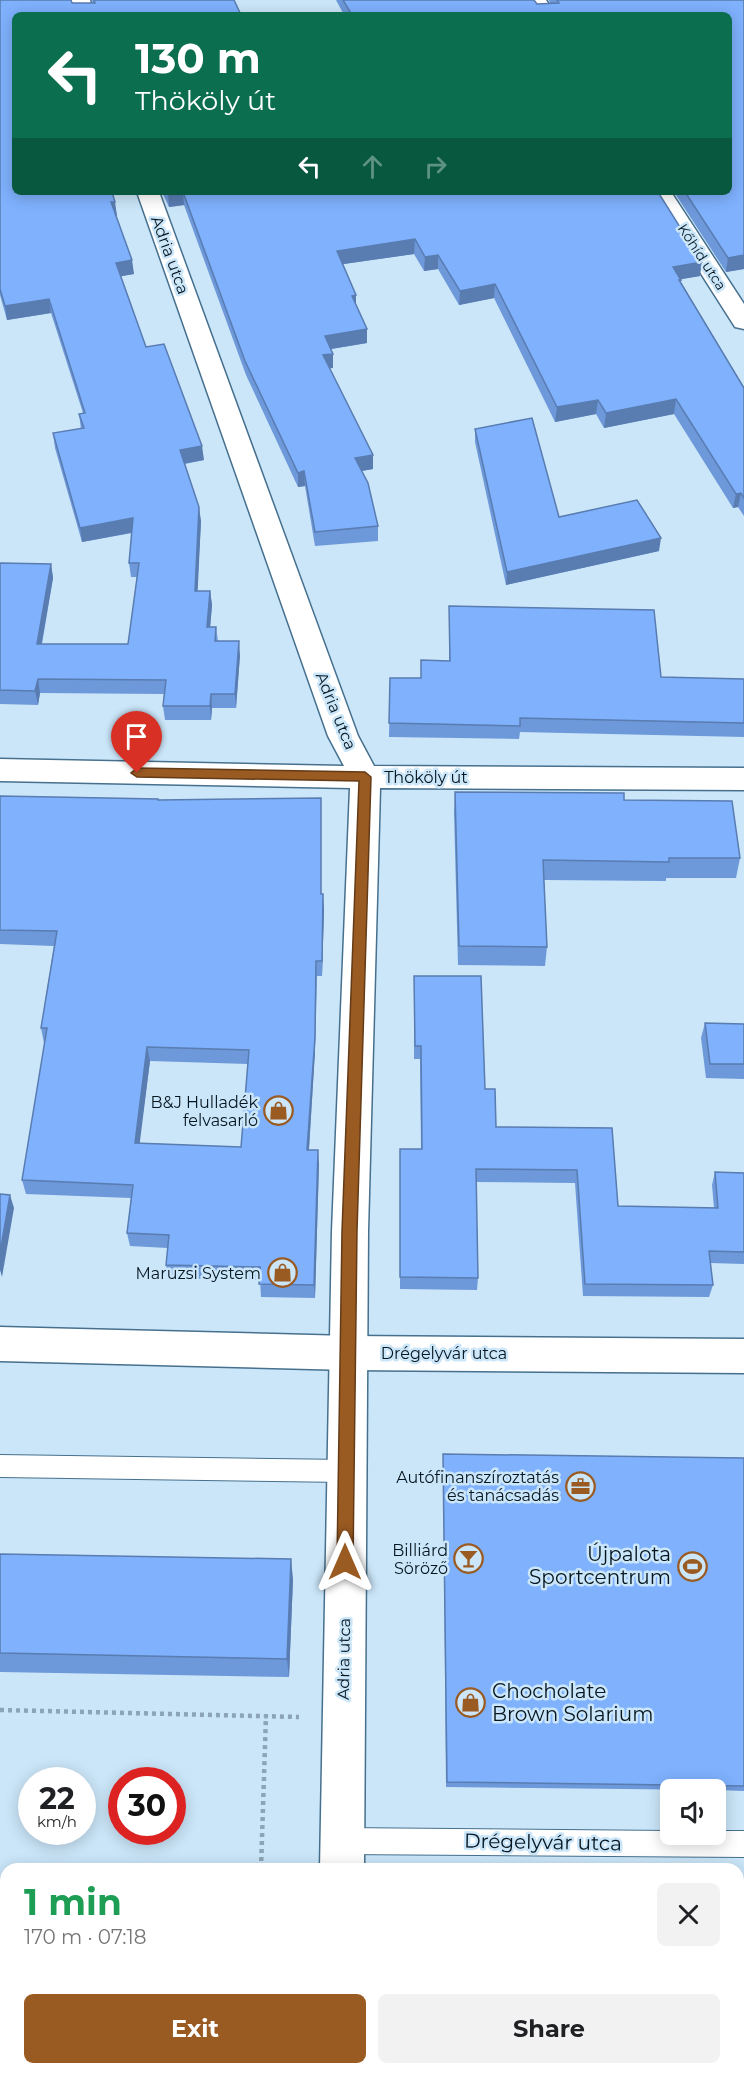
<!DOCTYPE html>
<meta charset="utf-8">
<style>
body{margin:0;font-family:Montserrat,sans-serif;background:#f2f2f2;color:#202124;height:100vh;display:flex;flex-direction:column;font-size:22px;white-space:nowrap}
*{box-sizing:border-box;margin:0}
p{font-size:20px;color:#757577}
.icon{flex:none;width:33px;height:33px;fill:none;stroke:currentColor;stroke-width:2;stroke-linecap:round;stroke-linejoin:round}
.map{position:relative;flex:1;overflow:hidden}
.side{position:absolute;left:0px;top:1863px;width:744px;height:212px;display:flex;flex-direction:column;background:#fff;border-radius:18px 18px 0 0;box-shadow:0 3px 15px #0003}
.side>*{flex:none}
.hud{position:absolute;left:12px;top:12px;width:720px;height:183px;border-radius:9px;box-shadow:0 3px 15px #0003;background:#0b6e4f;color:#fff;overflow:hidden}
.fabs{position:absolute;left:660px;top:1779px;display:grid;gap:12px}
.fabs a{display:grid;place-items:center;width:66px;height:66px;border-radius:9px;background:#fff;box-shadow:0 3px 15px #0003;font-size:30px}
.speed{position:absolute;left:18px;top:1767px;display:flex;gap:12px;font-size:30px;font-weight:700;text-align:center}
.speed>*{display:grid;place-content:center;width:78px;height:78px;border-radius:50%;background:#fff;box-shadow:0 3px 15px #0003;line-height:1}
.speed small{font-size:15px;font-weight:400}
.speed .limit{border:9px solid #d22;background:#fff;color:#111}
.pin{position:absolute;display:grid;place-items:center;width:51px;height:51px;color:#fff;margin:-62px -26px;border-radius:50% 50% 50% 0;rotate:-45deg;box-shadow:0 0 6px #0007}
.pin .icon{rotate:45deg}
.me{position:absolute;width:66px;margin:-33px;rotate:0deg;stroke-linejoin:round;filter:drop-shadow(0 0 4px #0008)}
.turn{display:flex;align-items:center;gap:21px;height:126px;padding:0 24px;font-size:27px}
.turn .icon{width:78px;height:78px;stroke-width:2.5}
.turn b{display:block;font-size:42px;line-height:51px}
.lanes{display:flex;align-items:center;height:57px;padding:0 24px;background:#0003;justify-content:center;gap:30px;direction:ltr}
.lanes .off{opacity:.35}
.round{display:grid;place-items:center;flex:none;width:63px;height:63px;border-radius:9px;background:#f2f2f2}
.summary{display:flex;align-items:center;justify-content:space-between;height:102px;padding:0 24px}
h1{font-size:36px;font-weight:700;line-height:45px;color:#1e9e55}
.cta{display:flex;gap:12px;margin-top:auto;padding:12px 24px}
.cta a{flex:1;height:69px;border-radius:9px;background:#9a5b22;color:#fff;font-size:24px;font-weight:700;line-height:69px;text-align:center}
.cta a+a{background:#f2f2f2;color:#202124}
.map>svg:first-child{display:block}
</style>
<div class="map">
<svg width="744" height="2074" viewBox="0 0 744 2074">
<rect width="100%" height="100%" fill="#cbe6f9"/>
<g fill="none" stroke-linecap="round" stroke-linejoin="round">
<defs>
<path id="service" d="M 0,1455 L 346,1460 L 354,1463 L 357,1471 L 354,1479 L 346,1482 L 0,1477 Z
M 342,1828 L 670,1831 L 670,1834 L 716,1834 L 716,1831 L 744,1831 L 744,1857 L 342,1854 L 333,1850 L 329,1841 L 333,1832 Z"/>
<path id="minor" d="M 70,0 L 90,0 L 95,15 L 75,15 Z
M 526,0 L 546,0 L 556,15 L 536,15 Z
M 137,192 L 159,192 L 358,736 L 374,766 L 744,768 L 744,790 L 380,788 L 368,1231 L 364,1869 L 320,1869 L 332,1231 L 350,788 L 0,781 L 0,759 L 344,766 L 328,736 Z
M 649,192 L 671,192 L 744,304 L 744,329 L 735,327 Z
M 314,2068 L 360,2068 L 360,2074 L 314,2074 Z"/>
<path id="secondary" d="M 0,1327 L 349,1336 L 744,1339 L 744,1373 L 349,1370 L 0,1361 Z"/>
</defs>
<use href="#service" stroke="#46708d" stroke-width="2"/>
<use href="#minor" stroke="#46708d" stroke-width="3"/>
<use href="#secondary" stroke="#46708d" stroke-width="3"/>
<path stroke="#8ca4b5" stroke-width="4.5" stroke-dasharray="4 4" stroke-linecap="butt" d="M 0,1710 L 299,1717
M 261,1869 L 266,1715
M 738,1942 L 744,1942
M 255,2068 L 255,2074
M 409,2068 L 409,2074"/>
<use href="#service" fill="#fff" fill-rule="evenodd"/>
<use href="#minor" fill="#fff" fill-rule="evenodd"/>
<use href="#secondary" fill="#fff" fill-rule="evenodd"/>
</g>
<path fill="#6d98da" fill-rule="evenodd" d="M 0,0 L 72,3 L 93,3 L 92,0 L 234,0 L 15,192 L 120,192 L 113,195 L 117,216 L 116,216 L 134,274 L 121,276 L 146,347 L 204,460 L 185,464 L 201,521 L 197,591 L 210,591 L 212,605 L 210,627 L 216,627 L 218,641 L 240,655 L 236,708 L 212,708 L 211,720 L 165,720 L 163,706 L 164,694 L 40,693 L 38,705 L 0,704 L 0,563 L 51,564 L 53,578 L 42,644 L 128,644 L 137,577 L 131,577 L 129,563 L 132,533 L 82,542 L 55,448 L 53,433 L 81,429 L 79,414 L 83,413 L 51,313 L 7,320 L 0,295 Z
M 336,0 L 534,0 L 537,4 L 550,3 L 549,0 L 744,0 L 744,269 L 726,272 L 674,192 L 729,192 L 729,15 L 344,15 Z
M 162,192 L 658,192 L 700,276 L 681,279 L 681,282 L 744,388 L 744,516 L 738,507 L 733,508 L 674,414 L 604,428 L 596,414 L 555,422 L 494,298 L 459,305 L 438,269 L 424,271 L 414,254 L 343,264 L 356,295 L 356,305 L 367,329 L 367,343 L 331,349 L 333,354 L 333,368 L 330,368 L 373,469 L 362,471 L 378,526 L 378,541 L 315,546 L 305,486 L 298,487 L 246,375 L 184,205 L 169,207 Z
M 475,429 L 559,517 L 659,551 L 506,585 L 475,442 Z
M 449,606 L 661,677 L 744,679 L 744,737 L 520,732 L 519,739 L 389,737 L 390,678 L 420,678 L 449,661 Z
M 455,792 L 624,800 L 740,858 L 736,878 L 666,878 L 666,881 L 544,880 L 547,947 L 545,966 L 458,965 L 454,812 Z
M 0,796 L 158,800 L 322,894 L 324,909 L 322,976 L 317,976 L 315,1051 L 309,1150 L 319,1164 L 315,1298 L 261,1297 L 260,1280 L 168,1278 L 166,1265 L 168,1248 L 130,1246 L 127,1233 L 131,1198 L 26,1194 L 22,1180 L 45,1043 L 44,1043 L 41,1028 L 54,946 L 0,944 ZM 150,1061 L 248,1064 L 241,1147 L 139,1143 Z
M 414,990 L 485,1089 L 496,1127 L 612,1128 L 618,1206 L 714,1208 L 712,1185 L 715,1172 L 744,1173 L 744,1264 L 710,1263 L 713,1285 L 709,1297 L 583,1296 L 575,1183 L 476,1182 L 478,1278 L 477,1290 L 400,1289 L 400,1149 L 421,1149 L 420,1059 L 414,1059 Z
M 705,1023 L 744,1024 L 744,1079 L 706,1078 L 701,1038 Z
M 443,1454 L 744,1458 L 744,1791 L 716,1790 L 446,1787 Z
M 0,1554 L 293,1579 L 289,1677 L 0,1672 Z
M 521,2068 L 738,2068 L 744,2074 L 521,2074 Z"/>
<path fill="#597cb1" d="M 177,192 L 183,192 L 184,205 L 169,207 L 168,193 Z
M 111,202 L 115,202 L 117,216 L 112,216 Z
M 415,239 L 414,254 L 337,265 L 337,251 Z
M 438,255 L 438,269 L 424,271 L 425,257 Z
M 744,255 L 744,269 L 726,272 L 728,258 Z
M 132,260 L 134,274 L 117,277 L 116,263 Z
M 702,262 L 700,276 L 671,281 L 673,267 Z
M 495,284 L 494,298 L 459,305 L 460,291 Z
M 356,295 L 356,309 L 352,296 Z
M 49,299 L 51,313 L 7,320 L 5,306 Z
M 367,329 L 367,343 L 325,350 L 325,336 Z
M 333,354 L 333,368 L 324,369 L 323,355 Z
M 676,399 L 674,414 L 604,428 L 606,413 Z
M 598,400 L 596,414 L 555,422 L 557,407 Z
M 202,446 L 204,460 L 181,464 L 180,450 Z
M 373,455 L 373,469 L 355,472 L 355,458 Z
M 304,471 L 305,486 L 298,487 L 298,473 Z
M 741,493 L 738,507 L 733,508 L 736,494 Z
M 199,507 L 201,521 L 197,605 L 195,591 Z
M 133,518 L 135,532 L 82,542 L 80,528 Z
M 661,538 L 659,551 L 506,585 L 507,572 Z
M 51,564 L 53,578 L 39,658 L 37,644 Z
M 210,591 L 212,605 L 209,641 L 207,627 Z
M 239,641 L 240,655 L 236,708 L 235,694 Z
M 38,679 L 40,693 L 38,705 L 35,691 Z
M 211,694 L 212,708 L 211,720 L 210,706 Z
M 323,894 L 324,909 L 322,976 L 322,961 Z
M 316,961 L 315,1051 L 308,1163 L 307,1150 Z
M 147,1047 L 150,1061 L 138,1157 L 135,1143 Z
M 318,1150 L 319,1164 L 315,1298 L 314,1285 Z
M 10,1195 L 14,1208 L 2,1277 L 0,1270 L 0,1253 Z
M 291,1559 L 293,1579 L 289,1677 L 287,1659 Z"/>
<path fill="#7fb1fd" stroke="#597cb1" stroke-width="1.5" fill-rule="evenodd" d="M 0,0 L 71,0 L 72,3 L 95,3 L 94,0 L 234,0 L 241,15 L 15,15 L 15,192 L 112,192 L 115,202 L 111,202 L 132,260 L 116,263 L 146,347 L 164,344 L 202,446 L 180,450 L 199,507 L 195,591 L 210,591 L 207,627 L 216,627 L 215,641 L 239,641 L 235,694 L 211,694 L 210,706 L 163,706 L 166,680 L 38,679 L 35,691 L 0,690 L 0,563 L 51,564 L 37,644 L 128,644 L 139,563 L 129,563 L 133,518 L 80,528 L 53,433 L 84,428 L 79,414 L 85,413 L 49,299 L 5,306 L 0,289 Z
M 343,0 L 534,0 L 537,4 L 559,3 L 557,0 L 744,0 L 744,255 L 728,258 L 685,192 L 729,192 L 729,15 L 352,15 Z
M 183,192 L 658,192 L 702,262 L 673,267 L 681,280 L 679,280 L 744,388 L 744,498 L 741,493 L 736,494 L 676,399 L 606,413 L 598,400 L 557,407 L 495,284 L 460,291 L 438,255 L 425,257 L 415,239 L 337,251 L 356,295 L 352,296 L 367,329 L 325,336 L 333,354 L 323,355 L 373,455 L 355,458 L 368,483 L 378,526 L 315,532 L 304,471 L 298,473 L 245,361 Z
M 532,418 L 559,517 L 637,500 L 661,538 L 507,572 L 475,429 Z
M 449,606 L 654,610 L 661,677 L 744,679 L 744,723 L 520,718 L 520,726 L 389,723 L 390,678 L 421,678 L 421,660 L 450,661 Z
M 455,792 L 624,793 L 624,800 L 732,801 L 740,858 L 669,858 L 669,862 L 543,860 L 547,947 L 459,946 Z
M 0,796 L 158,799 L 158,800 L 321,798 L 321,894 L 323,894 L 322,961 L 316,961 L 315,1037 L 307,1150 L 318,1150 L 314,1285 L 259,1284 L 260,1267 L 166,1265 L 169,1235 L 127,1233 L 133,1185 L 22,1180 L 47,1028 L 41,1028 L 57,931 L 0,930 ZM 147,1047 L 249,1050 L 241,1147 L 135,1143 Z
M 414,976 L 481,976 L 485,1089 L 495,1089 L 496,1127 L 612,1128 L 618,1206 L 718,1208 L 715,1172 L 744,1173 L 744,1252 L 709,1251 L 713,1285 L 585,1284 L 577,1170 L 476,1169 L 478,1278 L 400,1277 L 400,1149 L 422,1149 L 421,1046 L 415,1046 Z
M 705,1023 L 744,1024 L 744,1064 L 710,1064 Z
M 0,1194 L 10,1195 L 0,1253 Z
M 443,1454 L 744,1458 L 744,1786 L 447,1782 Z
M 0,1554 L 291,1559 L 287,1659 L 0,1653 Z
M 738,1974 L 744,1974 L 744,2074 L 525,2074 L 525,2068 L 738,2068 Z"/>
<path fill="#9a5b22" stroke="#643b16" stroke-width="1.5" d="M 137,768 L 365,772 L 371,777 L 357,1231 L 353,1562 L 351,1568 L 345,1570 L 339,1568 L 337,1562 L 342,1231 L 359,781 L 137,777 L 131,773 Z"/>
<defs>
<symbol id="shop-ring" viewBox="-11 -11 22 22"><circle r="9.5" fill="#cbe6f9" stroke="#9a5b22" stroke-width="1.5"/><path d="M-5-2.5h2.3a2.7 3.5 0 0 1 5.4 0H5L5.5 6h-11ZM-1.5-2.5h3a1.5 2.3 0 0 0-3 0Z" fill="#9a5b22"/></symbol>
<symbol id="office-ring" viewBox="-11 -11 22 22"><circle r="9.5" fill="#cbe6f9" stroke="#9a5b22" stroke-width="1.5"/><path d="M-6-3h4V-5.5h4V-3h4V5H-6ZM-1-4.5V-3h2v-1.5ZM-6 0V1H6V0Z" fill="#9a5b22"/></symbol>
<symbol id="bar-ring" viewBox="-11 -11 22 22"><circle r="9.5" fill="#cbe6f9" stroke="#9a5b22" stroke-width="1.5"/><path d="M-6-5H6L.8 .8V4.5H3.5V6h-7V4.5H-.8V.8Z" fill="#9a5b22"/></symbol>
<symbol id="stadium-ring" viewBox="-11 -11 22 22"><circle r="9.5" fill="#cbe6f9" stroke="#9a5b22" stroke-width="1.5"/><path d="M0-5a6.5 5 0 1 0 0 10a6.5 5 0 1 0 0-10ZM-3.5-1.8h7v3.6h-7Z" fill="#9a5b22"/></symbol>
</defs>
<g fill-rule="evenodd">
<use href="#shop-ring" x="262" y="1094" width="33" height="33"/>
<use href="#shop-ring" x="266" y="1256" width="33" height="33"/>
<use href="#office-ring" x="564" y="1470" width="33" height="33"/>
<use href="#bar-ring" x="452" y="1542" width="33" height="33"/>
<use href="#stadium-ring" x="676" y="1550" width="33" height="33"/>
<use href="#shop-ring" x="454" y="1686" width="33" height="33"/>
</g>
<g text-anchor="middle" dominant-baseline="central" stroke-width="5" stroke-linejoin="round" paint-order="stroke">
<g font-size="14" fill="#051621" stroke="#cbe6f9">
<text transform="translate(702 257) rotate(57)">Kőhíd utca</text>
</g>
<g font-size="16" fill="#051621" stroke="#cbe6f9">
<text transform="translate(170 255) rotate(70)">Adria utca</text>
<text transform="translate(336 711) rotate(68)">Adria utca</text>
<text x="426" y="777">Thököly út</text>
<text x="444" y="1353">Drégelyvár utca</text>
<text transform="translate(344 1659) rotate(-89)">Adria utca</text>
</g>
<g font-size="16" fill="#051621" stroke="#cbe6f9" text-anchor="end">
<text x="258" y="1102">B&amp;J Hulladék<tspan x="258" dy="18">felvasarló</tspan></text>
<text x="261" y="1273">Maruzsi System</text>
<text x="559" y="1477">Autófinanszíroztatás<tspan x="559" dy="18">és tanácsadás</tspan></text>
<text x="448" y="1550">Billiárd<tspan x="448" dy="18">Söröző</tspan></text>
</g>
<g font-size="20" fill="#051621" stroke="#cbe6f9" text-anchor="end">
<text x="671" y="1554">Újpalota<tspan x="671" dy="23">Sportcentrum</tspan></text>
<text x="492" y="1691" text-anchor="start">Chocholate<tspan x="492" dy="23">Brown Solarium</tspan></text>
</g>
<g font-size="20" fill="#051621" stroke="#cbe6f9">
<text transform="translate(543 1842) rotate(1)">Drégelyvár utca</text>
</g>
</g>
</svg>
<div class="fabs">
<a><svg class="icon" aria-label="sound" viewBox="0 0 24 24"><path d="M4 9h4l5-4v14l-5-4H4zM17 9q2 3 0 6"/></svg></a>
</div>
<div class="speed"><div>22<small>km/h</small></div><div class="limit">30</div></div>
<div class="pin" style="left:137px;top:773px;background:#d93025"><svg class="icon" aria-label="arrive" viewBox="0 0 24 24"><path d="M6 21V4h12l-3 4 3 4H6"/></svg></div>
<svg class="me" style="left:345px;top:1562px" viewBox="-20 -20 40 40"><path d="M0-17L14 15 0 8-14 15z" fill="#9a5b22" stroke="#fff" stroke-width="4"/></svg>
<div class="hud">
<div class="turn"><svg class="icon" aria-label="left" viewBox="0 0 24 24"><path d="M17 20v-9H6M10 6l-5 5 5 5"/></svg><div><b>130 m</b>Thököly út</div></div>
<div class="lanes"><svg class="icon" aria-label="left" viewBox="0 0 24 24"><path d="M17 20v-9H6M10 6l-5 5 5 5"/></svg><svg class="icon off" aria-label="ahead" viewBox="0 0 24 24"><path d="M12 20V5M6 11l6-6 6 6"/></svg><svg class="icon off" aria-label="right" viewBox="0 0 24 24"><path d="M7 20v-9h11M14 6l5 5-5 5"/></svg></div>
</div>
<section class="side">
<div class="summary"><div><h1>1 min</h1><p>170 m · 07:18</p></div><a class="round"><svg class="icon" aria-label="close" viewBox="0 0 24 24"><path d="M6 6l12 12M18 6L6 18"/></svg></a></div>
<div class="cta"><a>Exit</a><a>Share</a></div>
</section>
</div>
